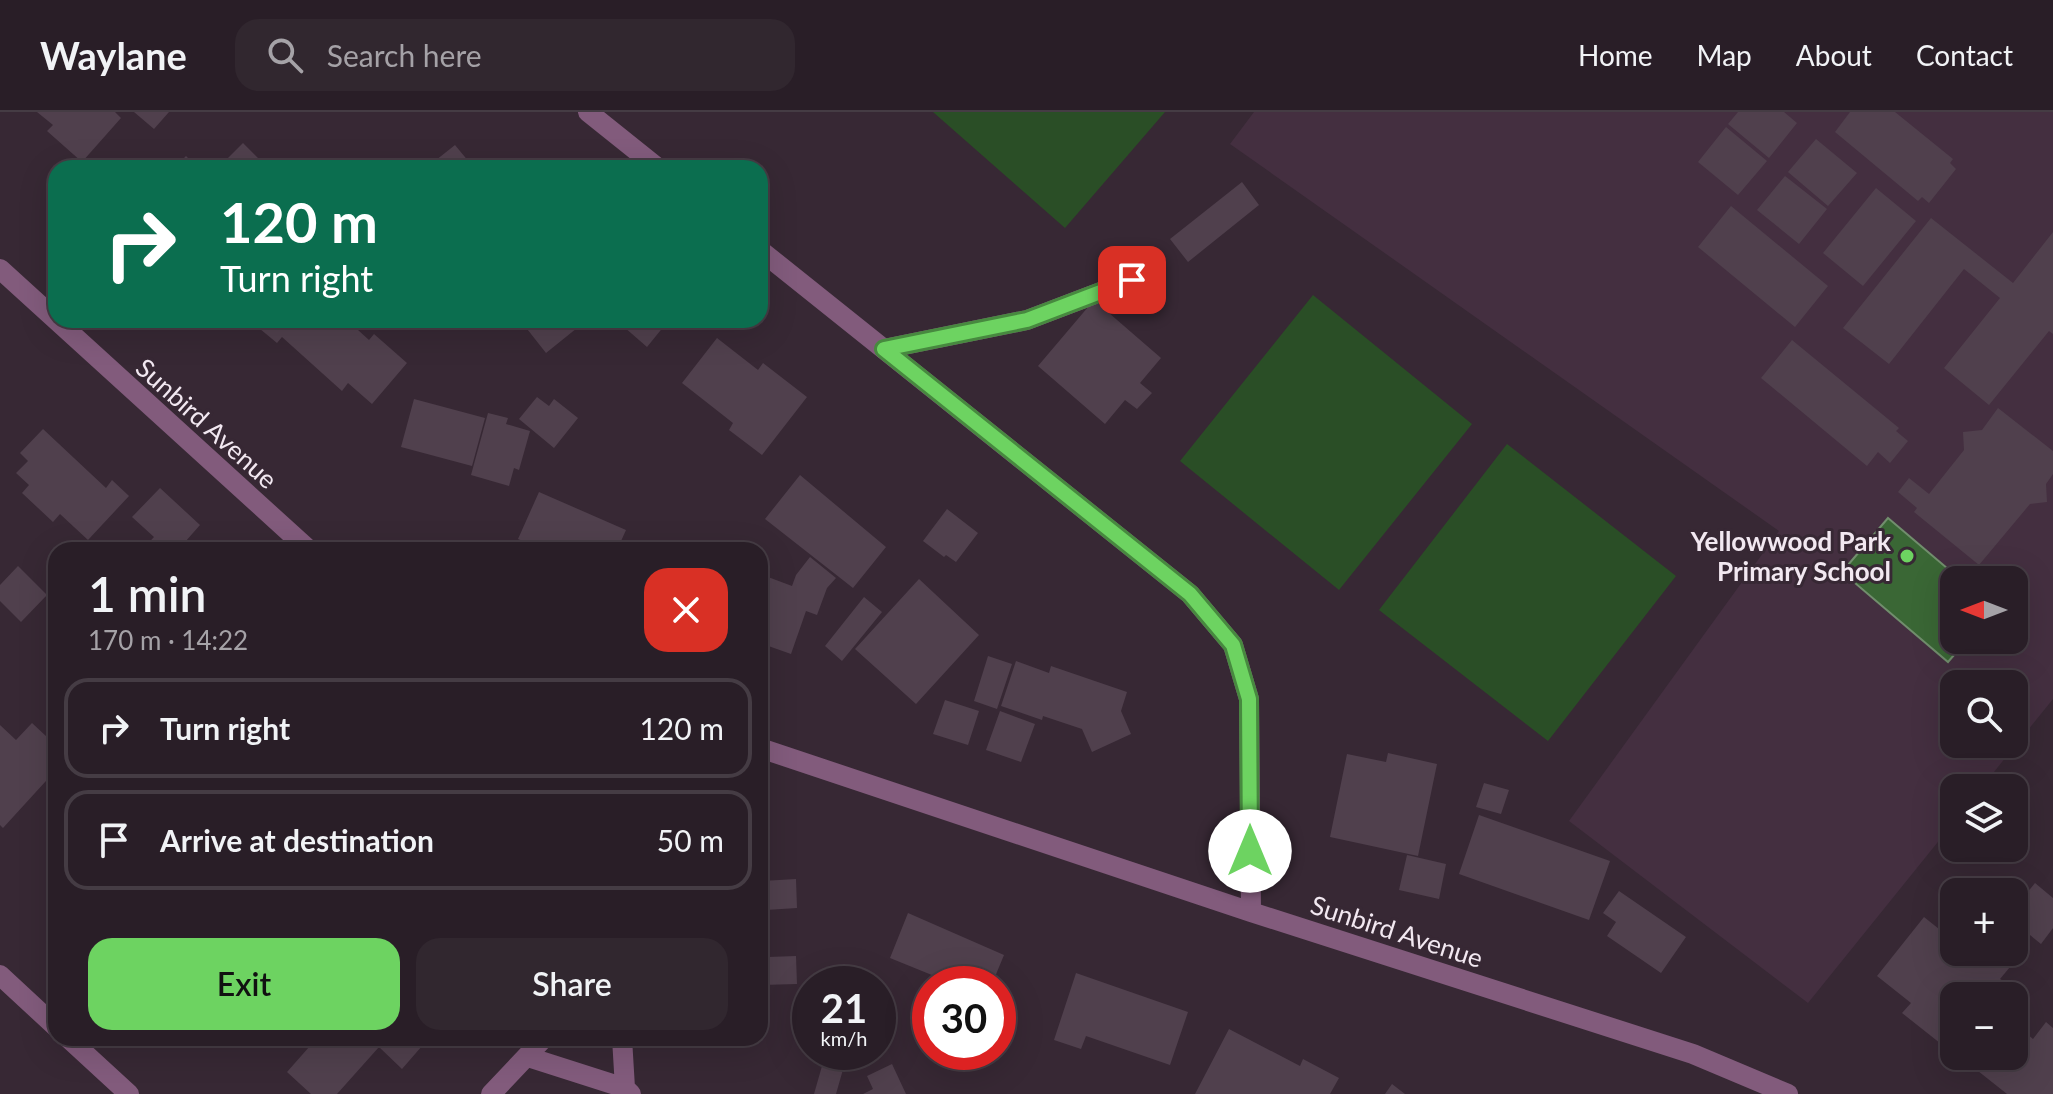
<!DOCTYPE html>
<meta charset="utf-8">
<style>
body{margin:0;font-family:Lato,sans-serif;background:#31272f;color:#f1f3f6;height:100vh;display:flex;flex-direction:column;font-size:30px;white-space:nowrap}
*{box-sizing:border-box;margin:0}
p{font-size:26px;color:#a5a2a7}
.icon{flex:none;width:44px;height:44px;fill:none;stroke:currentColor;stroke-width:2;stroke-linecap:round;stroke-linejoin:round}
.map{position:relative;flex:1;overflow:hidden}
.side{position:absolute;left:48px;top:430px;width:720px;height:504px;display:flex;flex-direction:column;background:#291e27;border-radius:24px;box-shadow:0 8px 32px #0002,0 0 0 2px #453c44}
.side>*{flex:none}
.top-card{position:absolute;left:48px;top:48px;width:720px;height:168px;border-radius:24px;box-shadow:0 8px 32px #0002,0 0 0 2px #453c44;background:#0b6e4f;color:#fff;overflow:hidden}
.needle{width:52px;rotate:270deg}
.buttons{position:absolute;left:1940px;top:454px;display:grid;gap:16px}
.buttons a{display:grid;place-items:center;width:88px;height:88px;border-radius:16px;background:#291e27;box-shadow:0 8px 32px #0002,0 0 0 2px #453c44;font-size:40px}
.speed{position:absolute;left:792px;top:854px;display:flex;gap:16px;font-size:40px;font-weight:700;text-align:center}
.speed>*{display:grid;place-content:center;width:104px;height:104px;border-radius:50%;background:#291e27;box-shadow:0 8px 32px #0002,0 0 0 2px #453c44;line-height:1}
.speed small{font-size:20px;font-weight:400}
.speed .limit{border:12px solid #d22;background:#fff;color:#111}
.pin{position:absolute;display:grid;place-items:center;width:68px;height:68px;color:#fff;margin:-34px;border-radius:16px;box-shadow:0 4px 12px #0006}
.me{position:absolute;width:88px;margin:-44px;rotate:0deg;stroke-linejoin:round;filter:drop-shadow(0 0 6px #0008)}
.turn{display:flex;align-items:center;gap:28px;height:168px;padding:0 40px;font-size:36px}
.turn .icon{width:104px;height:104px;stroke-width:2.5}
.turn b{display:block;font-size:56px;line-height:68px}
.round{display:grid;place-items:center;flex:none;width:84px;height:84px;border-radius:24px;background:#31272f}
.overview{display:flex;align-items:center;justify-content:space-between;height:136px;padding:0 40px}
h1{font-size:48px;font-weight:600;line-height:60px}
.cta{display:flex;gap:16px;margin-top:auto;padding:16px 40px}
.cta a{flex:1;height:92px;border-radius:24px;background:#6dd361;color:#111;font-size:32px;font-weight:600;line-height:92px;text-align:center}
.cta a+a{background:#31272f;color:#f1f3f6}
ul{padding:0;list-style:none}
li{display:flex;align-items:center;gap:24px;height:100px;margin:0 16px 12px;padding:0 24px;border:4px solid #453c44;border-radius:24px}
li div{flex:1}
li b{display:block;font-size:30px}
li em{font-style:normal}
header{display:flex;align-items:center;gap:48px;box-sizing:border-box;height:112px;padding:0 40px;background:#291e27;border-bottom:2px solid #453c44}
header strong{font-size:38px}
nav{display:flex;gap:44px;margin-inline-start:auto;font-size:28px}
.search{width:560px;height:72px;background:#31272f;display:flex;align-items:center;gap:20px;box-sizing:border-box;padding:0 28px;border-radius:24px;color:#a5a2a7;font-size:30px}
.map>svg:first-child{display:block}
</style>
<header>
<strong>Waylane</strong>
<div class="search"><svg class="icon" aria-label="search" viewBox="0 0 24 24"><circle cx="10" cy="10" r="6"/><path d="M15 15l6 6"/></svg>Search here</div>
<nav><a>Home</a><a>Map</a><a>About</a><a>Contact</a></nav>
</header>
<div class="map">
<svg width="2053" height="982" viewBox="0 0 2053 982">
<rect width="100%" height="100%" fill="#372834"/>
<path fill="#442f40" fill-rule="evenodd" d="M 1254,0 L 2053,0 L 2053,587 L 1981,676 L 1954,676 L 1954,710 L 1808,891 L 1569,709 L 1779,419 L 1230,32 ZM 1954,468 L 2014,468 L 2014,528 L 1954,528 ZM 1954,572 L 2014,572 L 2014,632 L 1954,632 Z"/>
<path fill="#2a4e26" d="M 933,0 L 1165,0 L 1065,116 Z
M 1313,183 L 1472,312 L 1339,478 L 1180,349 Z
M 1507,332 L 1676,464 L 1548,629 L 1379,498 Z"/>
<path fill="#3a6735" stroke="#718e6d" stroke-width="2" d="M 1888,406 L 1961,468 L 1954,468 L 1954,528 L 1967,528 L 1948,550 L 1842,460 Z"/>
<path fill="#50404d" d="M 37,0 L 115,0 L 121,6 L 82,50 L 47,19 L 53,13 Z
M 134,0 L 169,0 L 154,17 Z
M 1738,0 L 1784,0 L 1797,11 L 1769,46 L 1728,12 Z
M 1850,0 L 1895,0 L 1953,47 L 1950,51 L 1956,57 L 1929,91 L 1922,85 L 1918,89 L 1835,20 Z
M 1726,15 L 1767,49 L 1738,83 L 1698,50 Z
M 1816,27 L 1857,61 L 1828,94 L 1788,60 Z
M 243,31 L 268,56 L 218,56 Z
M 455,33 L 474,56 L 426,56 Z
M 186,44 L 198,56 L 174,56 Z
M 1785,64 L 1827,97 L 1799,132 L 1757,98 Z
M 1242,70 L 1259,93 L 1188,150 L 1170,127 Z
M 1876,76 L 1916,109 L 1863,174 L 1823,141 Z
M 1731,94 L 1828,174 L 1795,215 L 1698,135 Z
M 1931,106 L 2013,171 L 2053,120 L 2053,222 L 2049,219 L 1989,293 L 1944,256 L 2000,186 L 1964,157 L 1889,252 L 1843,216 Z
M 1094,188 L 1161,246 L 1140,271 L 1152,281 L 1137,297 L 1125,288 L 1105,312 L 1038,254 Z
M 249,208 L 347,208 L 369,228 L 374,222 L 407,251 L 372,292 L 348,271 L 342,279 L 282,225 L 277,231 Z
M 520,208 L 587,208 L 546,241 Z
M 616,208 L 669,208 L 647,235 Z
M 717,226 L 758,258 L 763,251 L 807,285 L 762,343 L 729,318 L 733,311 L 682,271 Z
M 1792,228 L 1899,316 L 1896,319 L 1908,329 L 1890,351 L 1878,340 L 1867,354 L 1761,266 Z
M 537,285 L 549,294 L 554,287 L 578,306 L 554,336 L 519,307 Z
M 414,287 L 485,306 L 472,354 L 401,335 Z
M 1998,296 L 2053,339 L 2053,362 L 2046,372 L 2047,390 L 2030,392 L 1979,453 L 1914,400 L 1917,396 L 1898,380 L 1909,366 L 1929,382 L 1964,338 L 1963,320 L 1982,318 Z
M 488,301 L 508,306 L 506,312 L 530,319 L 519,358 L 514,356 L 509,374 L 471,363 Z
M 43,317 L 106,376 L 112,368 L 129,384 L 88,428 L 60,402 L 53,410 L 22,381 L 29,373 L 16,361 L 28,349 L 20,341 Z
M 800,363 L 886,435 L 853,476 L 765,407 Z
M 160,376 L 200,413 L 178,438 L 142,438 L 154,425 L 132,405 Z
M 539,380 L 626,418 L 617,438 L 542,438 L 518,427 Z
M 947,397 L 978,421 L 956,450 L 946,443 L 944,445 L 923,429 Z
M 810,445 L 836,466 L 827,476 L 817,503 L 806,499 L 791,542 L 760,531 L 760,462 L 792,474 L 796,463 Z
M 18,454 L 47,483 L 21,510 L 0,489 L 0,473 Z
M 919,467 L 979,523 L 916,592 L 855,537 Z
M 864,485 L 882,500 L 842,549 L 825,534 Z
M 988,544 L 1012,552 L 997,597 L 974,589 Z
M 1016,549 L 1049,561 L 1051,554 L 1127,580 L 1121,599 L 1131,622 L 1092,640 L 1082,617 L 1043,604 L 1042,608 L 1001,594 Z
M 945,588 L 979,599 L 968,633 L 933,622 Z
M 1000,599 L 1035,612 L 1021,650 L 986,638 Z
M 32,611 L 47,625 L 56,615 L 56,658 L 3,716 L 0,713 L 0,613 L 16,628 Z
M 1388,641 L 1437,652 L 1418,744 L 1330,725 L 1347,642 L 1386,650 Z
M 1484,671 L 1509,678 L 1501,702 L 1476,695 Z
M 1479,703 L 1610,749 L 1589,808 L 1459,762 Z
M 1407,743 L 1446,752 L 1439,787 L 1399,778 Z
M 796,767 L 797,796 L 766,798 L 768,845 L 796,844 L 797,872 L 760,873 L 760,769 Z
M 2035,771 L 2053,786 L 2053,816 L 2041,832 L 2014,810 L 2014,797 Z
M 1619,779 L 1686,825 L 1661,861 L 1607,824 L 1616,810 L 1603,801 Z
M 908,801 L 1004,843 L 992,872 L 954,872 L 890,846 Z
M 1924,805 L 1954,829 L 1954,840 L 1967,840 L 1975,846 L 1980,840 L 2004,840 L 2015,849 L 2000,867 L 2005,870 L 1993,884 L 1954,884 L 1954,934 L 1950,939 L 1902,901 L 1911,891 L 1877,864 Z
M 1076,861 L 1188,900 L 1170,953 L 1086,924 L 1081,937 L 1054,928 Z
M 2013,876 L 2027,888 L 2014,904 L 2014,884 L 2006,884 Z
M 2014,906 L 2029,918 L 2027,922 L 2033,927 L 2046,910 L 2053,916 L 2053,982 L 2007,982 L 1973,955 L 1977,950 L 1970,944 L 2014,944 Z
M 1229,917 L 1300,954 L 1303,947 L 1339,966 L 1330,982 L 1195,982 Z
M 317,926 L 429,926 L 402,957 L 379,935 L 337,982 L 311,982 L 287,960 Z
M 826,940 L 848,940 L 836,982 L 814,982 Z
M 892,952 L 906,982 L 863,982 L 873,977 L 867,964 Z
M 1392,972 L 1405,982 L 1385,982 Z"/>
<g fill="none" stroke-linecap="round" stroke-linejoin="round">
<path stroke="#825b7c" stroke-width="20" d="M 884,237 L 1027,208 L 1132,168"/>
<path stroke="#825b7c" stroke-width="20" d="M 588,0 L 658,56
M 760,138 L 1190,482 L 1233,533 L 1249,587 L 1251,800
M 0,157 L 309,438
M 760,636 L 1251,800 L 1693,942 L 1788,982
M 0,863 L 56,915
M 68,926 L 129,982
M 622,926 L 625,976
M 528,945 L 625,976 L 631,982
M 491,982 L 544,926"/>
</g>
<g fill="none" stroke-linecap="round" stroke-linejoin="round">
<defs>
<path id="route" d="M 1132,168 L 1027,208 L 884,237 L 1190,482 L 1233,533 L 1249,587 L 1250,739"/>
</defs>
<use href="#route" stroke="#47893f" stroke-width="20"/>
<use href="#route" stroke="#6dd361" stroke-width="14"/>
</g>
<circle fill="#6dd361" stroke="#372834" stroke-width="3" cx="1907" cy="444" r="8"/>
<g text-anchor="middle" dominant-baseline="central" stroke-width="6" stroke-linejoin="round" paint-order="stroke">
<g font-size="26" fill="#f2e8f1" stroke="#372834">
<text transform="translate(207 311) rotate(42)">Sunbird Avenue</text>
<text transform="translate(1397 819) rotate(18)">Sunbird Avenue</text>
</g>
<g font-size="26" font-weight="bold" fill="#f2e8f1" stroke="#372834" text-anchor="end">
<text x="1891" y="429">Yellowwood Park<tspan x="1891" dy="30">Primary School</tspan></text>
</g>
</g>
</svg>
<div class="buttons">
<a><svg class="needle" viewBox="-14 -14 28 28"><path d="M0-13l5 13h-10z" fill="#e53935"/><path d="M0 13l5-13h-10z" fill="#a5a2a7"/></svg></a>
<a><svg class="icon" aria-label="search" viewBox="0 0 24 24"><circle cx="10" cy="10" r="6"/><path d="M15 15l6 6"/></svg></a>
<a><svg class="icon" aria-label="layers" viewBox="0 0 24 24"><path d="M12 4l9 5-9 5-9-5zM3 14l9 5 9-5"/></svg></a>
<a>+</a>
<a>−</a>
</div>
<div class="speed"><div>21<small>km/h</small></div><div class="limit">30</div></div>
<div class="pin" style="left:1132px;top:168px;background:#d93025"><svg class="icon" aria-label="arrive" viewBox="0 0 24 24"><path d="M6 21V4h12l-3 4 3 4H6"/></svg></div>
<svg class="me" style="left:1250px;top:739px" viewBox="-20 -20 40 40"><circle r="19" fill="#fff"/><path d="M0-13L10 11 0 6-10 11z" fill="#6dd361"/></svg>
<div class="top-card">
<div class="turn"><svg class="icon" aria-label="right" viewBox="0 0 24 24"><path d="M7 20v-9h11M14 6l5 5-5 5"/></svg><div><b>120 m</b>Turn right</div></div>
</div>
<section class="side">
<div class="overview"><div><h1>1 min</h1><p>170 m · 14:22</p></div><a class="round" style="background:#d93025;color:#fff"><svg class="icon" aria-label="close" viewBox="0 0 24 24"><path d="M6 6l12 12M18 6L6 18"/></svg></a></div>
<ul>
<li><svg class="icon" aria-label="right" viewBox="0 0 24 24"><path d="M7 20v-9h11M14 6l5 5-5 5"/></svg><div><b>Turn right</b></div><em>120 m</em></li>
<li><svg class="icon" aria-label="arrive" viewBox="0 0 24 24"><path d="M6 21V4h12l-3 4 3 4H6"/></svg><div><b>Arrive at destination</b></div><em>50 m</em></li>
</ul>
<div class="cta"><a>Exit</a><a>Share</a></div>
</section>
</div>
